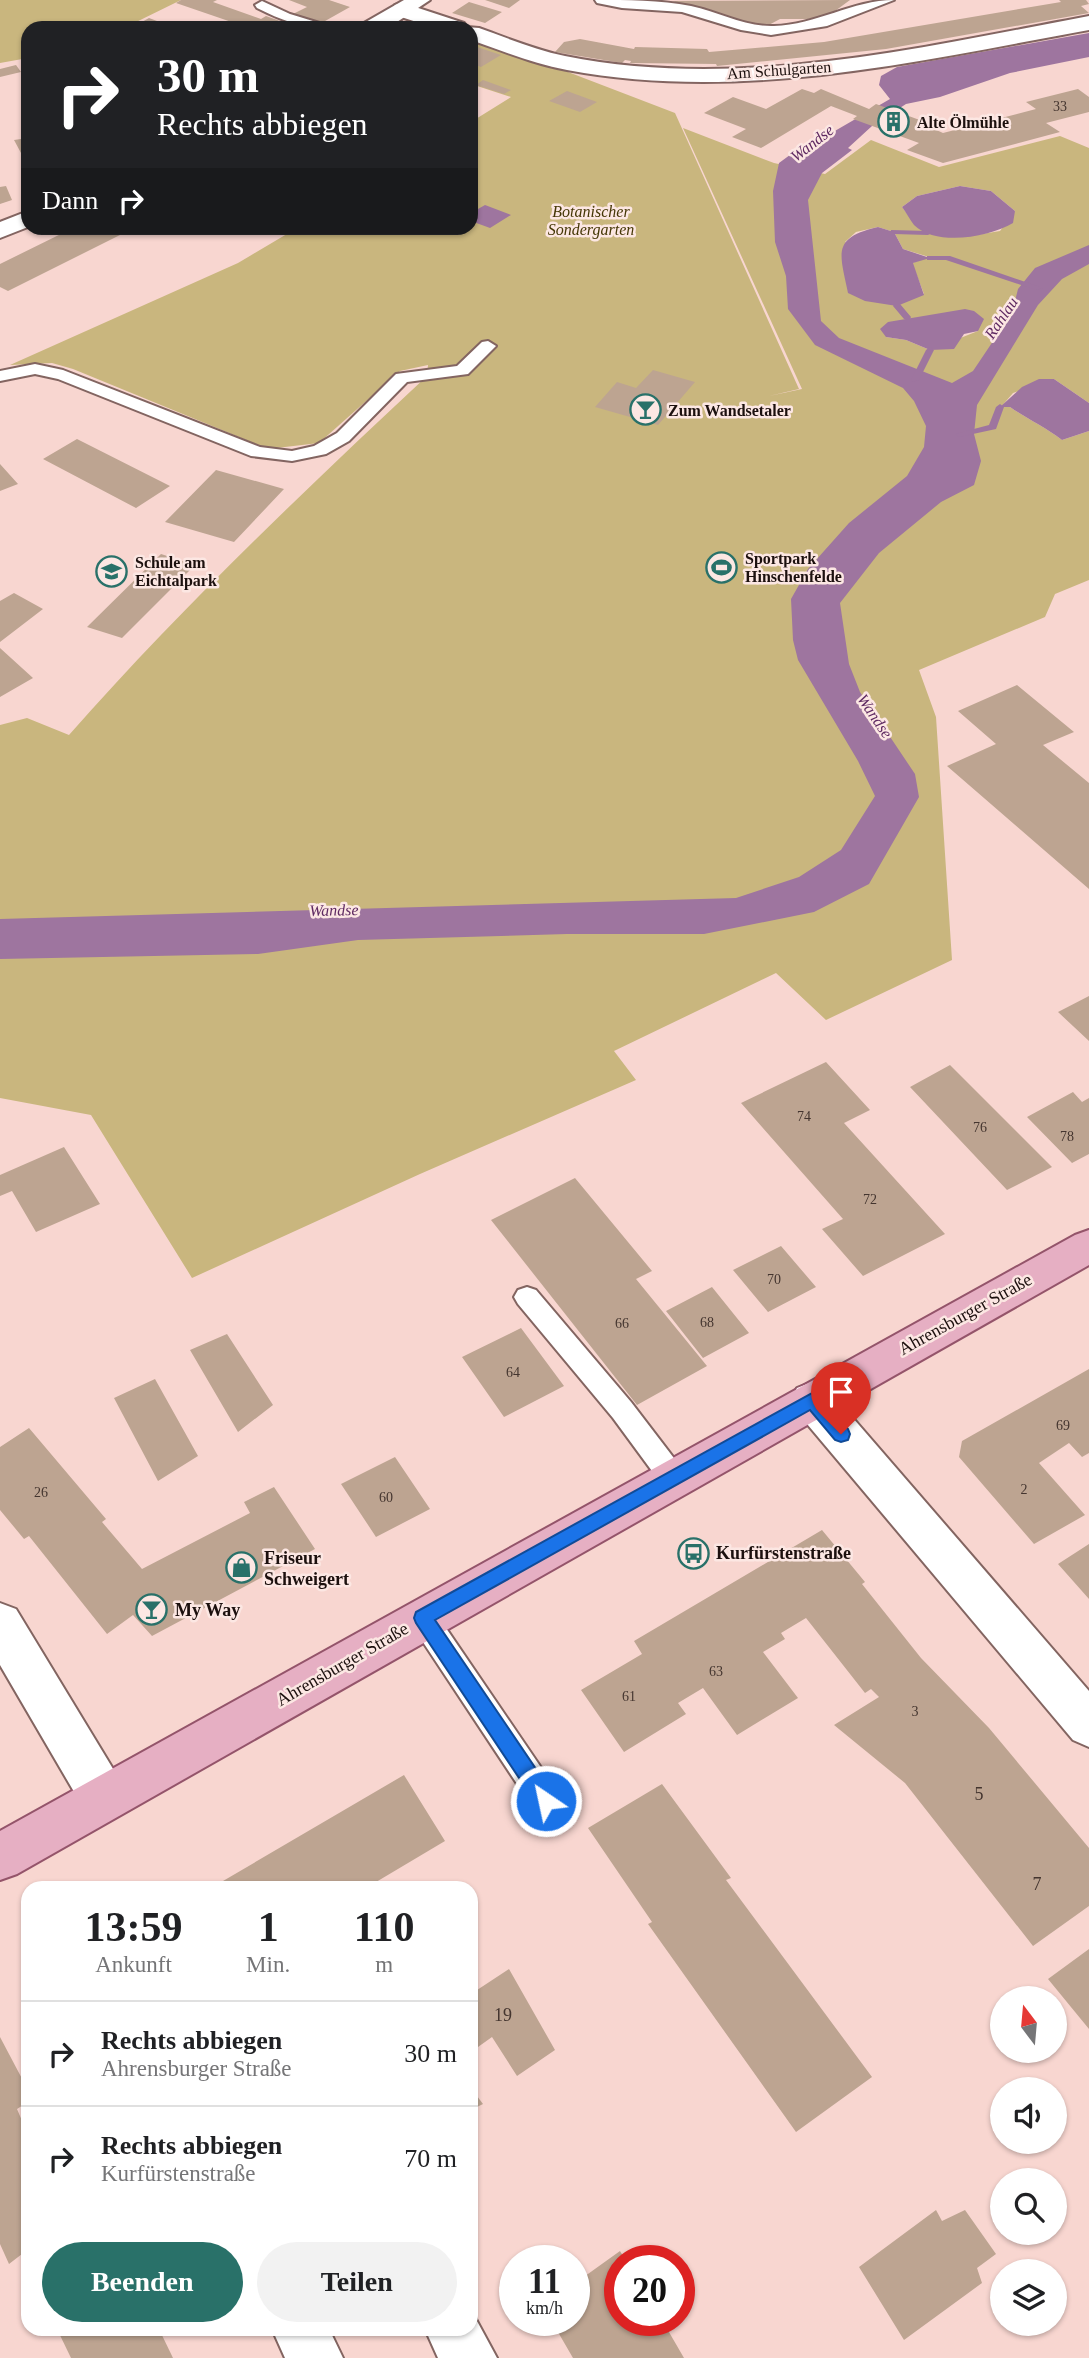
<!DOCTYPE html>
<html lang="de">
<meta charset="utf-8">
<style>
body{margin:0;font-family:"Times New Roman",serif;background:#f2f2f2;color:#202124;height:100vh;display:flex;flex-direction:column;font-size:26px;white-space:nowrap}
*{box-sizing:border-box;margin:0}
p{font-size:23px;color:#757577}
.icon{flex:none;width:38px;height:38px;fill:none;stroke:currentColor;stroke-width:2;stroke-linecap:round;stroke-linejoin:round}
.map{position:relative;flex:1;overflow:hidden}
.panel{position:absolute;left:21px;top:1881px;width:457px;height:455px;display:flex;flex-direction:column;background:#fff;border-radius:21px;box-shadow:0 2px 5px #0004}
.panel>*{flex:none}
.top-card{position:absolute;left:21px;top:21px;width:457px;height:214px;border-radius:21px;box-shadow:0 2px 5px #0004;background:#202124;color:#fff;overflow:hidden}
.needle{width:46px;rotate:344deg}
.buttons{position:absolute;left:990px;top:1986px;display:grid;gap:14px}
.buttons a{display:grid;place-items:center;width:77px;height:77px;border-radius:50%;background:#fff;box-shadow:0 2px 5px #0004;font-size:35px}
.speed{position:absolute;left:499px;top:2245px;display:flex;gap:14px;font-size:35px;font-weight:700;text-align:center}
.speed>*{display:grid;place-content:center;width:91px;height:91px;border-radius:50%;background:#fff;box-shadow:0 2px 5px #0004;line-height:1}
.speed small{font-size:18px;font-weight:400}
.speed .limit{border:10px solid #d22;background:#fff;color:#111}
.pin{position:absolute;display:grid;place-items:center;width:60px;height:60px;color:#fff;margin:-72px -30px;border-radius:50% 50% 50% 0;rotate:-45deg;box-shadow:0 0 7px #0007}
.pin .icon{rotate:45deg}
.me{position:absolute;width:77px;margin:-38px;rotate:326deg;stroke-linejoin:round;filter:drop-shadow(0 0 5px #0008)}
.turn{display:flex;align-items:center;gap:24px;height:147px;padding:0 21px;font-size:32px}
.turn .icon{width:91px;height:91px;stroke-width:2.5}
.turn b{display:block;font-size:49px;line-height:60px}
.then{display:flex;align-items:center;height:66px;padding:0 21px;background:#0003;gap:14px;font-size:26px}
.eta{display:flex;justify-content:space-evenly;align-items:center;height:119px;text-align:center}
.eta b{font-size:42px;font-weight:700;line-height:49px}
.cta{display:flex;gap:14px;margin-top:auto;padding:14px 21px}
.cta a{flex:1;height:80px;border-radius:42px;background:#297169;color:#fff;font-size:28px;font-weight:700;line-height:80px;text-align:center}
.cta a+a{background:#f2f2f2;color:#202124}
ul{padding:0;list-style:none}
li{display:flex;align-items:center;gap:21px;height:105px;padding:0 21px;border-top:2px solid #e0e0e0}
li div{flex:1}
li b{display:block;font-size:26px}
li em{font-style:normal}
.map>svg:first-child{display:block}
</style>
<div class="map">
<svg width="1089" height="2358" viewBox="0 0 1089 2358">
<rect width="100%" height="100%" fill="#f8d6d0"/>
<path fill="#c9b67e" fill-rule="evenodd" d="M 0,0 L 181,0 L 124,28 L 28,28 L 28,58 L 0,63 Z
M 471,38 L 555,67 L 675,113 L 799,389 L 769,396 L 802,389 L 683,128 L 774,163 L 825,174 L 871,140 L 939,167 L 1060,136 L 1089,148 L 1089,403 L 1054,379 L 1013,393 L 1001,407 L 1010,407 C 1027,419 1045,427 1062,440 L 1089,431 L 1089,580 L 1055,594 L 1045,617 L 919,670 L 936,717 L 952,960 L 826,1020 L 776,973 L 614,1051 L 636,1080 L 420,1174 L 192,1278 L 91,1115 L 0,1098 L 0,725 L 27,718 L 69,735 C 181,608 304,491 427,376 L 428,365 L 400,371 L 319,443 L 268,449 L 73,369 L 52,363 L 10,365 L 238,263 L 297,228 L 471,228 L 471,122 L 511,97 L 471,84 ZM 960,186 L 991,191 L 1015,211 L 1000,231 C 958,238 929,245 902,207 L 917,196 ZM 878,227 L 894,232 L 903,249 L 929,257 L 912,263 L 924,294 L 845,242 L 856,232 ZM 978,331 L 930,350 L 906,340 L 886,337 Z"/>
<path fill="#9e759f" d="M 1089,33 L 1089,57 L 1010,73 L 940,97 L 906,104 L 872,126 L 848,148 L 852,150 L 822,173 L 808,200 L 821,321 L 839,338 L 952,383 L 973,371 L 1012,313 L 1018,289 L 1035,268 L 1089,245 L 1089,264 L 1062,279 L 1038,305 L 977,405 L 974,434 L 981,461 L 974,485 L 941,502 L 879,553 L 840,603 L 849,664 L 860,692 L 915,774 L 919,797 L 869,884 L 814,912 L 704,934 L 567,934 L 358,940 L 258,954 L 0,959 L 0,919 L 736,898 L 799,877 L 841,850 L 875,796 L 858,761 L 798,660 L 793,640 L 791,599 L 808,569 L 849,523 L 907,476 L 924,447 L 926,426 L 914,401 L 903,388 L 815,345 L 788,309 L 786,276 L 775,242 L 773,191 L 779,163 L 813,138 L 821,139 L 890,99 L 879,85 L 881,76 L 897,67 Z
M 960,186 L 991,191 L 1015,211 L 1013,223 C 989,237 937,247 914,225 C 910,220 906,212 902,207 L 917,196 Z
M 485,205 L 511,215 L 490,228 L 471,221 L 471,213 Z
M 878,227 L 894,232 L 903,249 L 930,258 L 913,263 L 924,295 L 897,306 L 865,301 L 848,293 C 840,253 831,238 878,227 Z
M 965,309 L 974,311 L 984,319 L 978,331 L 964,334 L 954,349 L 930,350 L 906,340 L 886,337 L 880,329 L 888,322 Z
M 1039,379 L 1054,379 L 1089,403 L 1089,431 L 1062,440 C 1045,427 1027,419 1010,407 L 1000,407 L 1022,387 Z"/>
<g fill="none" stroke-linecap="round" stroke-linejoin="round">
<path fill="#9e759f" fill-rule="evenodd" d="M 891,230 L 928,231 L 932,233 L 928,235 L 894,234 L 891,234 Z
M 927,256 L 950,256 L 1043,288 L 1036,290 L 946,260 L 927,260 Z
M 894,304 L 900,304 L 911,317 L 910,319 L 904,319 L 893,306 Z
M 930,347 L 934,350 L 919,380 L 912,382 L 911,380 L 926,350 Z
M 1000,404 L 1004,407 L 996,429 L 959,437 L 955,434 L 989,425 L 996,407 Z"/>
</g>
<path fill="#bda491" d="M 181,0 L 217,0 L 213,2 L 261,19 L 266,16 L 280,21 L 283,19 L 307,28 L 249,28 L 176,3 Z
M 289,0 L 329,0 L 350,7 L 318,25 L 291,15 L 307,7 Z
M 485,0 L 520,0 L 509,8 Z
M 850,0 L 831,14 L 808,19 L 780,19 L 765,27 L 672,1 Z
M 1059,0 L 1086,0 L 1089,4 L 1081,6 L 1089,13 L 886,49 L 717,66 L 716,64 L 630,63 L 631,61 L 625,60 L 622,63 L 555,52 L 564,42 L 580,39 L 634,49 L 635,47 L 707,49 L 709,52 L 824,42 L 1061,2 Z
M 469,2 L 502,12 L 485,23 L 452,13 Z
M 149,18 L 165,24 L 157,28 L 131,28 Z
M 471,45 L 501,55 L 481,67 L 471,63 Z
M 16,65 L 21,72 L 0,77 L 0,69 Z
M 483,80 L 511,90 L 504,94 L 476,85 Z
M 802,89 L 814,93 L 821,89 L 869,109 L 876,104 L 936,126 L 932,128 L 943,133 L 1036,109 L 1026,102 L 1078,89 L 1089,97 L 1089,112 L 1046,123 L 1060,132 L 943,163 L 907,150 L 919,143 L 853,119 L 857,116 L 831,106 L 761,148 L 732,137 L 746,129 L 704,113 L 733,97 L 766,109 Z
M 567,91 L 597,102 L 580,112 L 549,101 Z
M 28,138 L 28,166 L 14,140 Z
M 6,186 L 12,200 L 0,204 L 0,187 Z
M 73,228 L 134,228 L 8,291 L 0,287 L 0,264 Z
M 653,370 L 695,382 L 658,425 L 595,407 L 617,382 L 636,388 Z
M 77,439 L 170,486 L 136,508 L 43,459 Z
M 0,464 L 18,484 L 0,491 Z
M 216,470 L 284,489 L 234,542 L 165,522 Z
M 161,554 L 195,565 L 122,638 L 87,627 Z
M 14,593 L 43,609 L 0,642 L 0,601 Z
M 0,648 L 33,678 L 0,697 Z
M 1017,685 L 1074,732 L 1043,745 L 1089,783 L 1089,889 L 947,766 L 996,744 L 958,711 Z
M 1089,996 L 1089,1041 L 1058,1012 Z
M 826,1062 L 870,1110 L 844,1123 L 945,1234 L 863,1276 L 822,1229 L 843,1219 L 741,1103 Z
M 950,1065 L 1052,1167 L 1007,1190 L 910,1087 Z
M 1073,1092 L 1082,1102 L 1089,1098 L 1089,1154 L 1072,1163 L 1027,1117 Z
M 64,1147 L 100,1204 L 36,1232 L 12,1191 L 0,1196 L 0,1175 Z
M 575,1178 L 652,1271 L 636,1279 L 707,1366 L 637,1405 L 491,1220 Z
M 781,1246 L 816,1287 L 768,1312 L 733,1270 Z
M 712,1287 L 749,1333 L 703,1358 L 666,1311 Z
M 521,1328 L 564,1386 L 504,1417 L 462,1357 Z
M 227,1334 L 273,1405 L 238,1432 L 190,1350 Z
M 1089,1369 L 1089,1453 L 1082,1457 L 1069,1443 L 1039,1463 L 1085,1515 L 1034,1544 L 959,1457 L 962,1441 Z
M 155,1379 L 198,1456 L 158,1481 L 114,1398 Z
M 29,1428 L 106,1519 L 102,1522 L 142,1569 L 250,1513 L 244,1502 L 274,1487 L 315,1549 L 152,1636 L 133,1615 L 107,1634 L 29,1536 L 24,1539 L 0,1510 L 0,1447 Z
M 395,1457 L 430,1509 L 376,1537 L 341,1484 Z
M 822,1530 L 865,1582 L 862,1584 L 921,1658 L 989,1728 L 1089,1848 L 1089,1906 L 1033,1946 L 905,1783 L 834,1725 L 879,1697 L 871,1689 L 865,1693 L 806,1618 L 781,1633 L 785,1639 L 763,1652 L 798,1698 L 737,1735 L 703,1688 L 678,1703 L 686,1714 L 624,1752 L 581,1690 L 642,1654 L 634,1641 Z
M 1089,1544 L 1089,1599 L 1058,1564 Z
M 404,1775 L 445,1841 L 366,1888 L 211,1888 Z
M 662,1784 L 731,1878 L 726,1880 L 872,2077 L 796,2132 L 648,1924 L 652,1922 L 588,1828 Z
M 1089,1949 L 1089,2029 L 1048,1979 Z
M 509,1969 L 555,2050 L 517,2076 L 492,2037 L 471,2052 L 471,1994 Z
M 0,2037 L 28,2090 L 28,2102 L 17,2109 L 28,2135 L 28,2266 L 22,2254 L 9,2264 L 0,2244 Z
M 471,2088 L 483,2104 L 471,2110 Z
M 936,2210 L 942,2221 L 965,2210 L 996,2254 L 977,2268 L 982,2283 L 904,2340 L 859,2267 Z
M 620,2251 L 626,2261 L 620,2261 L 620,2320 L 662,2320 L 684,2358 L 573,2358 L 551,2320 L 574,2320 L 574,2284 Z
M 57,2329 L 159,2329 L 173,2358 L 71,2358 Z"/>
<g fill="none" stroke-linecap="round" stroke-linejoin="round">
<defs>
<path id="service" d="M 595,0 C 627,0 660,0 691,6 C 719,12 745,27 774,26 C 816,25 853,0 894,0 L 827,26 L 771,35 L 741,30 L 682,12 L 622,8 L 597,3 Z
M 262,1 L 290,14 L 326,25 L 328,28 C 301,28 281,20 257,8 L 255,5 Z
M 488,341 L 496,346 L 468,374 L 407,382 L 349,441 L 326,454 L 292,461 L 251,456 L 58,379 L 35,374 L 0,381 L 0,371 L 35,364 L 63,370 L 260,447 L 292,451 L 314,446 L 337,433 L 396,374 L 457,366 L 482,342 Z
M 527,1287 L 536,1290 L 631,1402 L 683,1470 L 687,1478 L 683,1486 L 673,1490 L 663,1486 L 613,1418 L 518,1304 L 514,1297 L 518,1290 Z
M 423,1605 L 433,1609 L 557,1791 L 561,1801 L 557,1811 L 546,1815 L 535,1811 L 413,1627 L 409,1618 L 413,1609 Z"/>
<path id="minor" d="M 403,3 L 464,23 L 467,27 L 479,28 C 507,38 536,50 565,56 C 739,91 918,48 1089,16 L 1089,30 C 918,61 742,103 567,70 C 534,64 503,51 471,40 L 471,28 L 435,28 L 395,15 L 392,10 L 395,5 Z
M 812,1382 L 827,1388 L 1089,1691 L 1089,1747 L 1073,1740 L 797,1412 L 791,1400 L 797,1388 Z
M 0,1603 L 16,1609 L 121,1782 L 128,1798 L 121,1814 L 104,1821 L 87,1814 L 0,1665 Z
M 471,2310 L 497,2358 L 438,2358 L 425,2329 L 471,2329 Z
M 272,2329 L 329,2329 L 343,2358 L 285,2358 Z"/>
<path id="tertiary" d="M 404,0 L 430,0 L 388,28 L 361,28 L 364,23 Z
M 28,211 L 28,227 L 0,238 L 0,222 Z"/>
<path id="primary" d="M 1089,1230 L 1089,1265 L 17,1874 L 0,1880 L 0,1831 L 1075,1235 Z"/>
</defs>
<use href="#service" stroke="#836561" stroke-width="4"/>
<use href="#minor" stroke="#836561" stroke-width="4"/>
<use href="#tertiary" stroke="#836561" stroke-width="4"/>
<use href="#primary" stroke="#94546a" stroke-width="4"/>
<use href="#service" fill="#fff" fill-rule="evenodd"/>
<use href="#minor" fill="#fff" fill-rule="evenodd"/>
<use href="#tertiary" fill="#fff" fill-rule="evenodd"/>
<use href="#primary" fill="#e6afc3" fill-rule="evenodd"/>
</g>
<path fill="#1a73e8" stroke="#114b97" stroke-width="2" d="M 812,1393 L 818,1395 L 848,1429 L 850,1434 L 848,1440 L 841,1442 L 835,1440 L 810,1410 L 435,1620 L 553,1794 L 556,1801 L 553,1808 L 546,1810 L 539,1808 L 416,1623 L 414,1618 L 416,1612 Z"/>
<defs>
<symbol id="building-ring" viewBox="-11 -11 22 22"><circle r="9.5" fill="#fce7e3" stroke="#297169" stroke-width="1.5"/><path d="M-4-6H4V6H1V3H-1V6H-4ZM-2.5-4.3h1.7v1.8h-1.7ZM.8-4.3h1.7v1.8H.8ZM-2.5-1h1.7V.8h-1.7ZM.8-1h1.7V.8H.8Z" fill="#297169"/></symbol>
<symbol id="bar-ring" viewBox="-11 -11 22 22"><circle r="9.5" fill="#fce7e3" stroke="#297169" stroke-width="1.5"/><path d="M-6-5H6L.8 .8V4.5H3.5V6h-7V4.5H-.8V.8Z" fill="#297169"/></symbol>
<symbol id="stadium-ring" viewBox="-11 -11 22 22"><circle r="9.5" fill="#fce7e3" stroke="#297169" stroke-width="1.5"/><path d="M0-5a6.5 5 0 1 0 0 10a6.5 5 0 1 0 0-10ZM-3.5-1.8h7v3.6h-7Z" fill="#297169"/></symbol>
<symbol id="school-ring" viewBox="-11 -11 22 22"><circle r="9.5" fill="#fce7e3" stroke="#297169" stroke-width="1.5"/><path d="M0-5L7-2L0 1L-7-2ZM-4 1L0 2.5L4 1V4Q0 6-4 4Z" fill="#297169"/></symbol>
<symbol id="bus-ring" viewBox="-11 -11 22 22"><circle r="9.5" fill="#fce7e3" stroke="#297169" stroke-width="1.5"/><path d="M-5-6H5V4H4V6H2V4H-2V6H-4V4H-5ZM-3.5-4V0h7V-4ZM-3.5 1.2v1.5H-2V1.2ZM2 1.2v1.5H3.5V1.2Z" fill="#297169"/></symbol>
<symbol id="shop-ring" viewBox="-11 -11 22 22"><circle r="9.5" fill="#fce7e3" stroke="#297169" stroke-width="1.5"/><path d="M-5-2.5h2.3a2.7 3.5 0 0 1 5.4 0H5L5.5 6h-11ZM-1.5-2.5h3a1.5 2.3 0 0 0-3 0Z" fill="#297169"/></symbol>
</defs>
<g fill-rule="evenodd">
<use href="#building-ring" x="876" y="104" width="35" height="35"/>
<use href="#bar-ring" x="628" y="392" width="35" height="35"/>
<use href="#stadium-ring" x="704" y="550" width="35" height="35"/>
<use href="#school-ring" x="94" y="554" width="35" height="35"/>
<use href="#bus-ring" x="676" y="1536" width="35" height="35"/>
<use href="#shop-ring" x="224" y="1550" width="35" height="35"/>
<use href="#bar-ring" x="134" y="1592" width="35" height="35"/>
</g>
<g text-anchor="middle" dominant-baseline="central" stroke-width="5" stroke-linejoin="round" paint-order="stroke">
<g font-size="14" fill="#44352f">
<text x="1060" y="106">33</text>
<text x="804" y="1116">74</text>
<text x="980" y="1127">76</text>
<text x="1067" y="1136">78</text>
<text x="870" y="1199">72</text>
<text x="774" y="1279">70</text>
<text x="707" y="1322">68</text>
<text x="622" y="1323">66</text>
<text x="513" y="1372">64</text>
<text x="1063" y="1425">69</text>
<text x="1024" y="1489">2</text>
<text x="41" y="1492">26</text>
<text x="386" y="1497">60</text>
<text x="716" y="1671">63</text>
<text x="629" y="1696">61</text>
<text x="915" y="1711">3</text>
</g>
<g font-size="16" fill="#1c100e" stroke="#fce7e3">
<text transform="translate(779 70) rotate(-4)">Am Schulgarten</text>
</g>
<g font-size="16" font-weight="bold" fill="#1c100e" stroke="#fce7e3" text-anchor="start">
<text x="917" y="122">Alte Ölmühle</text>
<text x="668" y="410">Zum Wandsetaler</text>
<text x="745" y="558">Sportpark<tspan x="745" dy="18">Hinschenfelde</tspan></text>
<text x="135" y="562">Schule am<tspan x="135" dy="18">Eichtalpark</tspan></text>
</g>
<g font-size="16" font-style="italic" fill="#5f2a62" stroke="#fce7e3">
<text transform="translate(812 143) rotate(-38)">Wandse</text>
<text transform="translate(1001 318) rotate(-56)">Rahlau</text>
<text transform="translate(875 716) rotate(56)">Wandse</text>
<text transform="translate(334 910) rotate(-1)">Wandse</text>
</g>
<g font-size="16" font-style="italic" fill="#453706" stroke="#fce7e3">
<text x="591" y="211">Botanischer<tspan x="591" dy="18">Sondergarten</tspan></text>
</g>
<g font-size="18" fill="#1c100e" stroke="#fce7e3">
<text transform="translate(965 1314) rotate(-29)">Ahrensburger Straße</text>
<text transform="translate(342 1664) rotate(-30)">Ahrensburger Straße</text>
</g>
<g font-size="18" font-weight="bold" fill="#1c100e" stroke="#fce7e3" text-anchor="start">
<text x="716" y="1553">Kurfürstenstraße</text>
<text x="264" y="1558">Friseur<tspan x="264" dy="21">Schweigert</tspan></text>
<text x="175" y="1610">My Way</text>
</g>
<g font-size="18" fill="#44352f">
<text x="979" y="1794">5</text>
<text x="1037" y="1884">7</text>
<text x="503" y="2015">19</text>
</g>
</g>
</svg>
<div class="buttons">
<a><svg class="needle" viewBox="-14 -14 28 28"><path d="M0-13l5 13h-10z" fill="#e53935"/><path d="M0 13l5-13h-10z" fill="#757577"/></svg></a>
<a><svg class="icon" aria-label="sound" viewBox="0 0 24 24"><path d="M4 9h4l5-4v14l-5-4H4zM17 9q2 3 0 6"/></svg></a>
<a><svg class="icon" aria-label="search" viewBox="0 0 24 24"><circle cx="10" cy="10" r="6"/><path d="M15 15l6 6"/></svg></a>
<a><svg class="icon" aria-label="layers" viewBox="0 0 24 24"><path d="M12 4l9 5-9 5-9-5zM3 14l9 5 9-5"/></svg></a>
</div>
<div class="speed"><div>11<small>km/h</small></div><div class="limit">20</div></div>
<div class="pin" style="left:841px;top:1434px;background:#d93025"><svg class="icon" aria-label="arrive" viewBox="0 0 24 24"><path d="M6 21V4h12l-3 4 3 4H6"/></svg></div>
<svg class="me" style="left:546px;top:1801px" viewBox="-20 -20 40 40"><circle r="17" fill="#1a73e8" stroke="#fff" stroke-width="3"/><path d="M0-11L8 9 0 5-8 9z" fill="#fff"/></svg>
<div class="top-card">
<div class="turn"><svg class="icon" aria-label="right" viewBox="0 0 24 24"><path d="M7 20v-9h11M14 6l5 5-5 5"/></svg><div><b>30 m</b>Rechts abbiegen</div></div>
<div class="then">Dann<svg class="icon" aria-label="right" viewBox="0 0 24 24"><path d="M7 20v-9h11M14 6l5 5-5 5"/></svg></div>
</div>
<section class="panel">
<div class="eta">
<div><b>13:59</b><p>Ankunft</p></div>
<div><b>1</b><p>Min.</p></div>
<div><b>110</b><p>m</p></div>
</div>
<ul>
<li><svg class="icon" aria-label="right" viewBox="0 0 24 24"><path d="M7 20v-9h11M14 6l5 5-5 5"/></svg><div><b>Rechts abbiegen</b><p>Ahrensburger Straße</p></div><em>30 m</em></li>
<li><svg class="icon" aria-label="right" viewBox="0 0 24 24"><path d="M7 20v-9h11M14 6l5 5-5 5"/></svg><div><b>Rechts abbiegen</b><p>Kurfürstenstraße</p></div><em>70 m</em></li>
</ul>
<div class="cta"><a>Beenden</a><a>Teilen</a></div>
</section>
</div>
